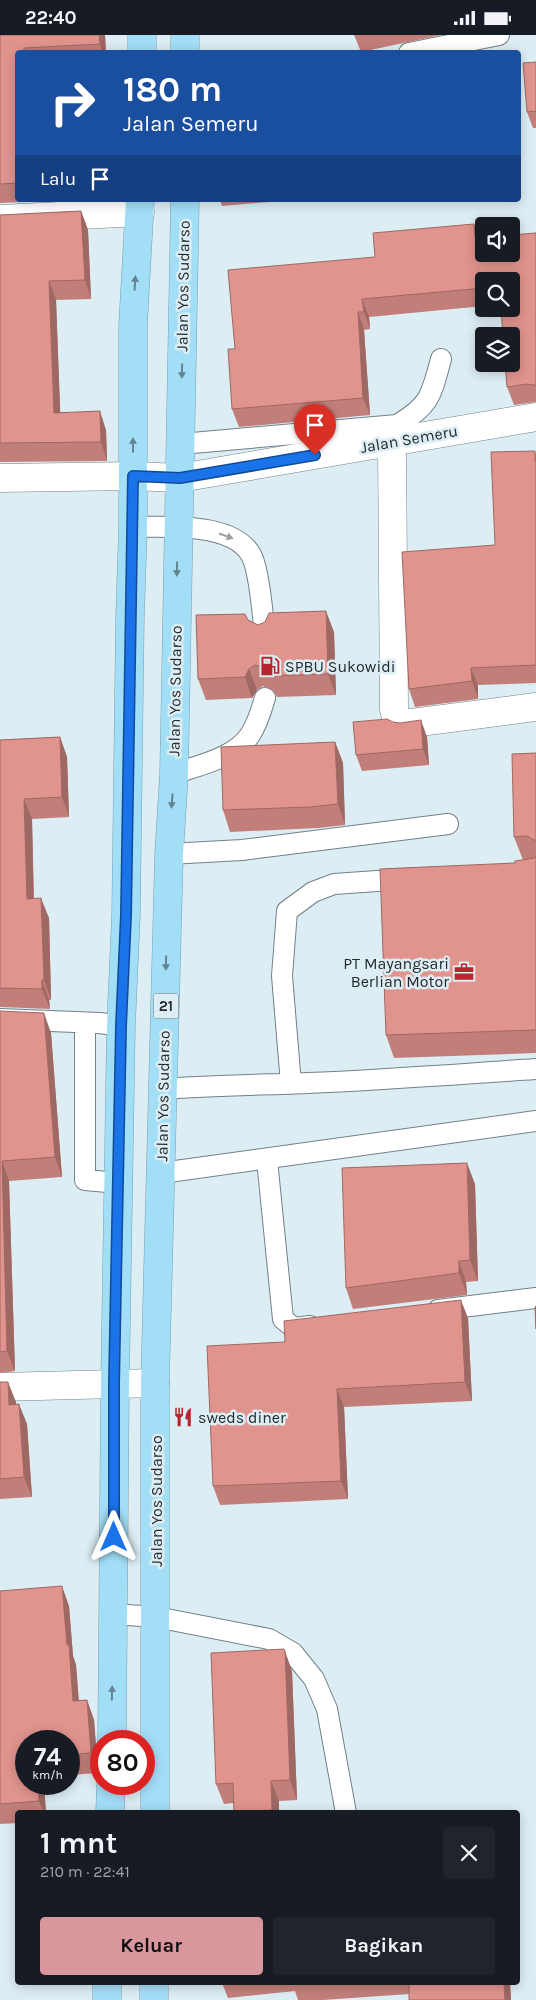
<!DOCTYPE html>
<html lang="id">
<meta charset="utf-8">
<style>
body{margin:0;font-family:Karla,sans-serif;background:#20242c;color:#f1f3f6;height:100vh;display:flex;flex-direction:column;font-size:19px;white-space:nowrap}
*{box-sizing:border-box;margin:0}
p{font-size:16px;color:#9ea1a6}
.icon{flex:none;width:28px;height:28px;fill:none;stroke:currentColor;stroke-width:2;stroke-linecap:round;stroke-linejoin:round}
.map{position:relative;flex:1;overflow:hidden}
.drawer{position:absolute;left:15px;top:1775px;width:505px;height:175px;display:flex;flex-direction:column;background:#171b24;border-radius:5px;box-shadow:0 2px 12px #0003}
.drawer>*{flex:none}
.top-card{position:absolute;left:15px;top:15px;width:506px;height:152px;border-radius:5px;box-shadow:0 2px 12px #0003;background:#1a4fa0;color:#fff;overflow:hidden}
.tools{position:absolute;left:475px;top:182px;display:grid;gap:10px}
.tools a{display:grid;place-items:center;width:45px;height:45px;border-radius:5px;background:#171b24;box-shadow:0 2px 12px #0003;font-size:25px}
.speed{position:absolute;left:15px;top:1695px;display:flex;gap:10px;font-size:25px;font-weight:700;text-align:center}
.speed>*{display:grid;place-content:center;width:65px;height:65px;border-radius:50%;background:#171b24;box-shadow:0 2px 12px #0003;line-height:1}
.speed small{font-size:12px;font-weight:400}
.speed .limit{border:8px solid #d22;background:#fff;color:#111}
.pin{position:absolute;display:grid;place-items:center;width:42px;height:42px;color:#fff;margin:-51px -21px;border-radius:50% 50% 50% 0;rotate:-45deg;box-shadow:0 0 5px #0007}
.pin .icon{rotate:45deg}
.me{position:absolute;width:55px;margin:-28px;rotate:0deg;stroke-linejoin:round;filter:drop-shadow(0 0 4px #0008)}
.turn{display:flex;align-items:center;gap:18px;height:105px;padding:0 25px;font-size:22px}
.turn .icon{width:65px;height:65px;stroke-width:2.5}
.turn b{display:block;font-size:35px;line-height:42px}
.then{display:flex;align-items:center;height:48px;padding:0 25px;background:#0003;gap:10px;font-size:19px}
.round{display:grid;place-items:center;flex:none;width:52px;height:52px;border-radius:5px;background:#20242c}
.overview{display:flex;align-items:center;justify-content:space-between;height:85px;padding:0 25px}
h1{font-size:30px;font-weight:700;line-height:38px}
.cta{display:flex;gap:10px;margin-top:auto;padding:10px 25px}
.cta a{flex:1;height:58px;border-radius:5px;background:#d7979c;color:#111;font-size:20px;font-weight:700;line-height:58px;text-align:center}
.cta a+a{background:#20242c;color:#f1f3f6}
.status{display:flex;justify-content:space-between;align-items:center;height:35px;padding:0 25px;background:#171b24;direction:ltr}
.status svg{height:14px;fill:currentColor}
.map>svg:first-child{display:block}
</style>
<div class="status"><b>22:40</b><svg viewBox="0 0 49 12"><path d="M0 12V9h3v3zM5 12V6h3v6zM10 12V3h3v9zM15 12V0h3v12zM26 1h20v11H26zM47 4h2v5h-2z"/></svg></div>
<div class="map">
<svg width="536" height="1965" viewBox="0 0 536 1965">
<rect width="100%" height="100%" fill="#ddedf4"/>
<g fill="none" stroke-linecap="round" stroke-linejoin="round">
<defs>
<path id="lane" d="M 409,18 L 499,0
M 181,409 L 397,390 C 431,370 431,360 441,324
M 133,492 C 166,492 242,486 254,527 C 261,549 262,577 265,599
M 174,739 C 199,730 235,723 250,700 C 258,688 261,676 265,663
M 169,819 L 242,815 L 448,789
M 0,984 L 100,988 L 121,991
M 85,988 L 85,1145 L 119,1148
M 291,1049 L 282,941 L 287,876 L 313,857 L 334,849 L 406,844
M 164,1054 C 212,1050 260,1050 308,1048 C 384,1045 460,1039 536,1034
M 267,1125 L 283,1284 L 294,1293 L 310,1291
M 161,1138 L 536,1086
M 438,1275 L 536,1263
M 113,1579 L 156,1582 L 269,1604 L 293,1618 L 314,1644 L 327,1674 L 346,1778"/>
<path id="street" d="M 0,184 L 140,177
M 392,407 L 394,674 L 396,682 L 404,689 L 536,672
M 0,443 L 133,441 L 180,443 L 536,382
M 0,1352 L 155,1348"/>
<path id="highway" d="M 185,0 L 185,18
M 142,18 L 142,0
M 112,1706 L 115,1348 L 121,991 L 126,880 L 130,581 L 133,492 L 133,291 L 140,165
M 110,1778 L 111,1749
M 155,1778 L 155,1348 L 169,819 L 174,739 L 185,165
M 107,1965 L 107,1948
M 154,1965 L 154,1948"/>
</defs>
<use href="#lane" stroke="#728087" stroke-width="22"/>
<use href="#street" stroke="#728087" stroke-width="29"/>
<use href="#highway" stroke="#779fb0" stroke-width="29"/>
<use href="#lane" stroke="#fff" stroke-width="20"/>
<use href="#street" stroke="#fff" stroke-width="28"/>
<use href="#highway" stroke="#a3def7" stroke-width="28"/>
</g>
<path fill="#c27f7a" d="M 0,0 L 105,0 L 106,18 L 18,18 L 18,165 L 67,165 L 0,168 Z
M 354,0 L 441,0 L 361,17 Z
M 536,27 L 536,93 L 533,93 L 527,77 Z
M 220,165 L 292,165 L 222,171 Z
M 81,176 L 88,195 L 91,264 L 56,265 L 60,377 L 106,395 L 107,426 L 0,427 L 0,180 Z
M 474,189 L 478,203 L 536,198 L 536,367 L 514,370 L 507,352 L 511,246 L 484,246 L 484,271 L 369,282 L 370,294 L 364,295 L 370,380 L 239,392 L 232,374 L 235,314 L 375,222 Z
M 535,416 L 536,420 L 536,648 L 478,650 L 478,664 L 415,672 L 409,654 L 495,510 Z
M 248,585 L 258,590 L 334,597 L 336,660 L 277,662 L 273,655 L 263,651 L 257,655 L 252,663 L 206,665 L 198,644 Z
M 60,702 L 67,722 L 69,782 L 32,784 L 34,863 L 49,883 L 51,965 L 49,965 L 50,974 L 0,972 L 0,705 Z
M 427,702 L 429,730 L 362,736 L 356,720 Z
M 335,707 L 343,728 L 345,790 L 318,793 L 230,797 L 223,775 Z
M 536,718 L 536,1018 L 394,1023 L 386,1000 L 515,828 L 523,825 L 514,802 Z
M 0,976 L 51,998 L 62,1142 L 9,1146 L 15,1336 L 0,1338 Z
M 475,1149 L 478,1246 L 466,1247 L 467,1260 L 353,1274 L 346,1253 Z
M 468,1283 L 472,1366 L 344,1372 L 348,1464 L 220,1470 L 213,1451 L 285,1307 Z
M 0,1347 L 16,1367 L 16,1369 L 27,1389 L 32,1462 L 0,1464 Z
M 0,1556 L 69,1571 L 73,1621 L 76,1630 L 79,1666 L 87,1665 L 94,1685 L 98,1738 L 69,1740 L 69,1706 L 26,1706 L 44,1749 L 46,1778 L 18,1778 L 18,1788 L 0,1789 Z
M 292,1636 L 297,1765 L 279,1766 L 279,1778 L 235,1778 L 234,1768 L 224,1769 L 216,1749 Z
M 222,1948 L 510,1948 L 511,1965 L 409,1959 L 323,1965 L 298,1965 L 295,1956 L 228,1963 Z"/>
<path fill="#9e6863" d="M 99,0 L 105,0 L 106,18 L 103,18 L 100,9 Z
M 81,176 L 88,195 L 91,264 L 85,245 Z
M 474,189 L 480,207 L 475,203 Z
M 49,246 L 56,265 L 61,397 L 54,378 Z
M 362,264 L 369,282 L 370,294 L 364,277 Z
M 358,277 L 364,295 L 370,380 L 363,363 Z
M 100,376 L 106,395 L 107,426 L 101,407 Z
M 326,576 L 334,597 L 336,660 L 328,639 Z
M 471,633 L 478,650 L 478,664 L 472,646 Z
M 249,634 L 257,655 L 252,663 L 245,642 Z
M 421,685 L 427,702 L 429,730 L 423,714 Z
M 60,702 L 67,722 L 69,782 L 62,762 Z
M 335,707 L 343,728 L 345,790 L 338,769 Z
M 24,764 L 32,784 L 34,884 L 27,864 Z
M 41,863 L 49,883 L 51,965 L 44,945 Z
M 42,945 L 49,965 L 50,974 L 42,954 Z
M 44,978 L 51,998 L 62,1142 L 55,1122 Z
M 2,1126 L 9,1146 L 15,1336 L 7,1316 Z
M 467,1128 L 475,1149 L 478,1246 L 470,1225 Z
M 459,1226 L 466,1247 L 467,1260 L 459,1238 Z
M 461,1265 L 468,1283 L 472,1366 L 465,1347 Z
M 8,1347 L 16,1367 L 16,1390 L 9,1370 Z
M 337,1354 L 344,1372 L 348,1464 L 341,1446 Z
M 19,1369 L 27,1389 L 32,1462 L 24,1442 Z
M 62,1551 L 69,1571 L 73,1621 L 76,1630 L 80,1686 L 73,1666 L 67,1610 Z
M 285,1616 L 292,1636 L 297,1765 L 290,1745 Z
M 87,1665 L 94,1685 L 98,1738 L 91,1718 Z
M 271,1746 L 279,1766 L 279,1778 L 273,1778 L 272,1775 Z
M 38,1749 L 44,1749 L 46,1778 L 44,1778 L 39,1766 Z
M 504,1948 L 510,1948 L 511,1965 L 505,1965 Z"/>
<path fill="#e1948e" stroke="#9e6863" d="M 0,0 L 99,0 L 100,9 L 24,13 L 24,18 L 18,18 L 18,148 L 0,149 Z
M 536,27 L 536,76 L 527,77 L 523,28 Z
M 81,176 L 85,245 L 49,246 L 54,378 L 100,376 L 101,407 L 0,408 L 0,180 Z
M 474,189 L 475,203 L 484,202 L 484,219 L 511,219 L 511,200 L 536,198 L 536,351 L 535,350 L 527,349 L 507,352 L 505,329 L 511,329 L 511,301 L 503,301 L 501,274 L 511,274 L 511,246 L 484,246 L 484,253 L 362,264 L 364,277 L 358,277 L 363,363 L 232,374 L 228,314 L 235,314 L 228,235 L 375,222 L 373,198 Z
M 535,416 L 535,426 L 536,426 L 536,630 L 471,633 L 472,646 L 409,654 L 402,517 L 495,510 L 491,417 Z
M 326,576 L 328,639 L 269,641 L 266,633 L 255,630 L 249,634 L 245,642 L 198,644 L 196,580 L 245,579 L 248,585 L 258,590 L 265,587 L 269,578 Z
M 387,684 L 393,687 L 400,688 L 421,685 L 423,714 L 356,720 L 353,687 Z
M 60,702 L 62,762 L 24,764 L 27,864 L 41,863 L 44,945 L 42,945 L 42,954 L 0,953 L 0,705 Z
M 335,707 L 338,769 L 310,772 L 223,775 L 221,712 Z
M 536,718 L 536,806 L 527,801 L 514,802 L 512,719 Z
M 536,821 L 536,995 L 386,1000 L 380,834 L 515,828 L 515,826 L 534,823 Z
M 0,976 L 44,978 L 55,1122 L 2,1126 L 7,1316 L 0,1317 Z
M 467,1128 L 470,1225 L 459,1226 L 459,1238 L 346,1253 L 342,1133 Z
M 461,1265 L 465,1347 L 337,1354 L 341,1446 L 213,1451 L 207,1311 L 285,1307 L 284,1286 Z
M 536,1271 L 536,1294 L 535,1272 Z
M 0,1347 L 8,1347 L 9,1370 L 19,1369 L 24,1442 L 0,1444 Z
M 62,1551 L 67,1610 L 69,1610 L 73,1666 L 87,1665 L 91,1718 L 69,1720 L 69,1706 L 26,1706 L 26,1749 L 38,1749 L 39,1766 L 0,1769 L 0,1556 Z
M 284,1614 L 285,1616 L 290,1745 L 271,1746 L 272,1775 L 234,1777 L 233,1748 L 216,1749 L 211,1618 Z
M 292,1948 L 311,1948 L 292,1949 Z
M 409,1948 L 504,1948 L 505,1965 L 409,1965 Z"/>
<defs><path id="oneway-solid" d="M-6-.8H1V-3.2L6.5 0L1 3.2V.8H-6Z" transform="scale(1.25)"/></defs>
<g fill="#648492">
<use href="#oneway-solid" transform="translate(135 248) rotate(-87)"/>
<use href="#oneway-solid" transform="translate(182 336) rotate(91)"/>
<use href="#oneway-solid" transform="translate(133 410) rotate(-90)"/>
<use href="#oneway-solid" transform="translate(177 534) rotate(91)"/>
<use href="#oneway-solid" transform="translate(172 766) rotate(94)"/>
<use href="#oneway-solid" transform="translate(166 928) rotate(91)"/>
<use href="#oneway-solid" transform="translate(112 1658) rotate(-89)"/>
</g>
<use fill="#9da0a0" href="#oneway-solid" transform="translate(226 501) rotate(19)"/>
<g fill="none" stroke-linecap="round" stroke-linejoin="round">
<defs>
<path id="route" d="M 114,1502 L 114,1348 L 121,991 L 126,880 L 133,441 L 180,443 L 315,420"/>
</defs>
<use href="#route" stroke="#114b97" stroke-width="12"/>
<use href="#route" stroke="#1a73e8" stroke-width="9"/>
</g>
<defs>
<symbol id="fuel-bare" viewBox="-9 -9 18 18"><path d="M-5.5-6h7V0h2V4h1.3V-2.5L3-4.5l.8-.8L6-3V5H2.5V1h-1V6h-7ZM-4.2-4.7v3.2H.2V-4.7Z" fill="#b7262e" stroke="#ddedf4" stroke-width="2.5" paint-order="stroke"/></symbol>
<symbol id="office-bare" viewBox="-9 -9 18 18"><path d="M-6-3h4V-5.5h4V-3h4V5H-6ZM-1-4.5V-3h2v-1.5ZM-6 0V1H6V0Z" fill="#b7262e" stroke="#ddedf4" stroke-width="2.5" paint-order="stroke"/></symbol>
<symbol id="restaurant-bare" viewBox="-9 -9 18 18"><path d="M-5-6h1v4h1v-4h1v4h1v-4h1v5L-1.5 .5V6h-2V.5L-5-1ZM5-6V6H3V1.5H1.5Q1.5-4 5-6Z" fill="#b7262e" stroke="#ddedf4" stroke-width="2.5" paint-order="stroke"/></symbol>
</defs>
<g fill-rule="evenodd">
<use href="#fuel-bare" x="256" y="617" width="28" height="28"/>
<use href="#office-bare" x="450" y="923" width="28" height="28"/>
<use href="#restaurant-bare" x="169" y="1368" width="28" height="28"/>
</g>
<g text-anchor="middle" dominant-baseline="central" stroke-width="5" stroke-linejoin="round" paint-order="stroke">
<rect fill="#ddedf4" stroke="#5c6569" stroke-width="1" x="153.5" y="958.5" width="25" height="25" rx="4"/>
<g font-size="15" font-weight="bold" fill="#252b2d">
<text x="166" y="971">21</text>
</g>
<g font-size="16" fill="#252b2d" stroke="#ddedf4">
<text transform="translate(183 251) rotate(-89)">Jalan Yos Sudarso</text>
<text transform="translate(409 404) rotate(-10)">Jalan Semeru</text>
<text transform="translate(175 656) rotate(-89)">Jalan Yos Sudarso</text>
<text transform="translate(163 1061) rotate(-89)">Jalan Yos Sudarso</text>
<text transform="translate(156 1466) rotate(-90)">Jalan Yos Sudarso</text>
</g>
<g font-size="16" fill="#252b2d" stroke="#ddedf4" text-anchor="start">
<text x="285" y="631">SPBU Sukowidi</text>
<text x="449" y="928" text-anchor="end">PT Mayangsari<tspan x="449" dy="18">Berlian Motor</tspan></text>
<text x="198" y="1382">sweds diner</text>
</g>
</g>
</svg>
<div class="tools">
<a><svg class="icon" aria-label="sound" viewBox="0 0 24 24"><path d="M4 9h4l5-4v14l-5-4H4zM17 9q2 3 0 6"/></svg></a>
<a><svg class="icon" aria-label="search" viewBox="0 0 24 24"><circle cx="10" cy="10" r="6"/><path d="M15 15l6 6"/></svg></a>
<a><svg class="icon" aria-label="layers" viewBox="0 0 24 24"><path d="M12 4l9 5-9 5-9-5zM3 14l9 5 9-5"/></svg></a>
</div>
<div class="speed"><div>74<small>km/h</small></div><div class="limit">80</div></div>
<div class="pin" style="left:315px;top:420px;background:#d93025"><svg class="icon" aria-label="arrive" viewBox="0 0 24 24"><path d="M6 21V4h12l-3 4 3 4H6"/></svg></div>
<svg class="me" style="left:114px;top:1502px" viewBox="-20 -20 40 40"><path d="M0-17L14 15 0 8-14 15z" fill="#1a73e8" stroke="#fff" stroke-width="4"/></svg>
<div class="top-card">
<div class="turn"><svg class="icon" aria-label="right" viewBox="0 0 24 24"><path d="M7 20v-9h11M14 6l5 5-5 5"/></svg><div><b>180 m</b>Jalan Semeru</div></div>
<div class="then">Lalu<svg class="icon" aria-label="arrive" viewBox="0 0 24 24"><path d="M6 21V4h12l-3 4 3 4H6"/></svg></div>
</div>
<section class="drawer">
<div class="overview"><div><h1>1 mnt</h1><p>210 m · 22:41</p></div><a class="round"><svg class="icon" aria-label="close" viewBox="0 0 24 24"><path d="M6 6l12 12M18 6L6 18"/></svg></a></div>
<div class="cta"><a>Keluar</a><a>Bagikan</a></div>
</section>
</div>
